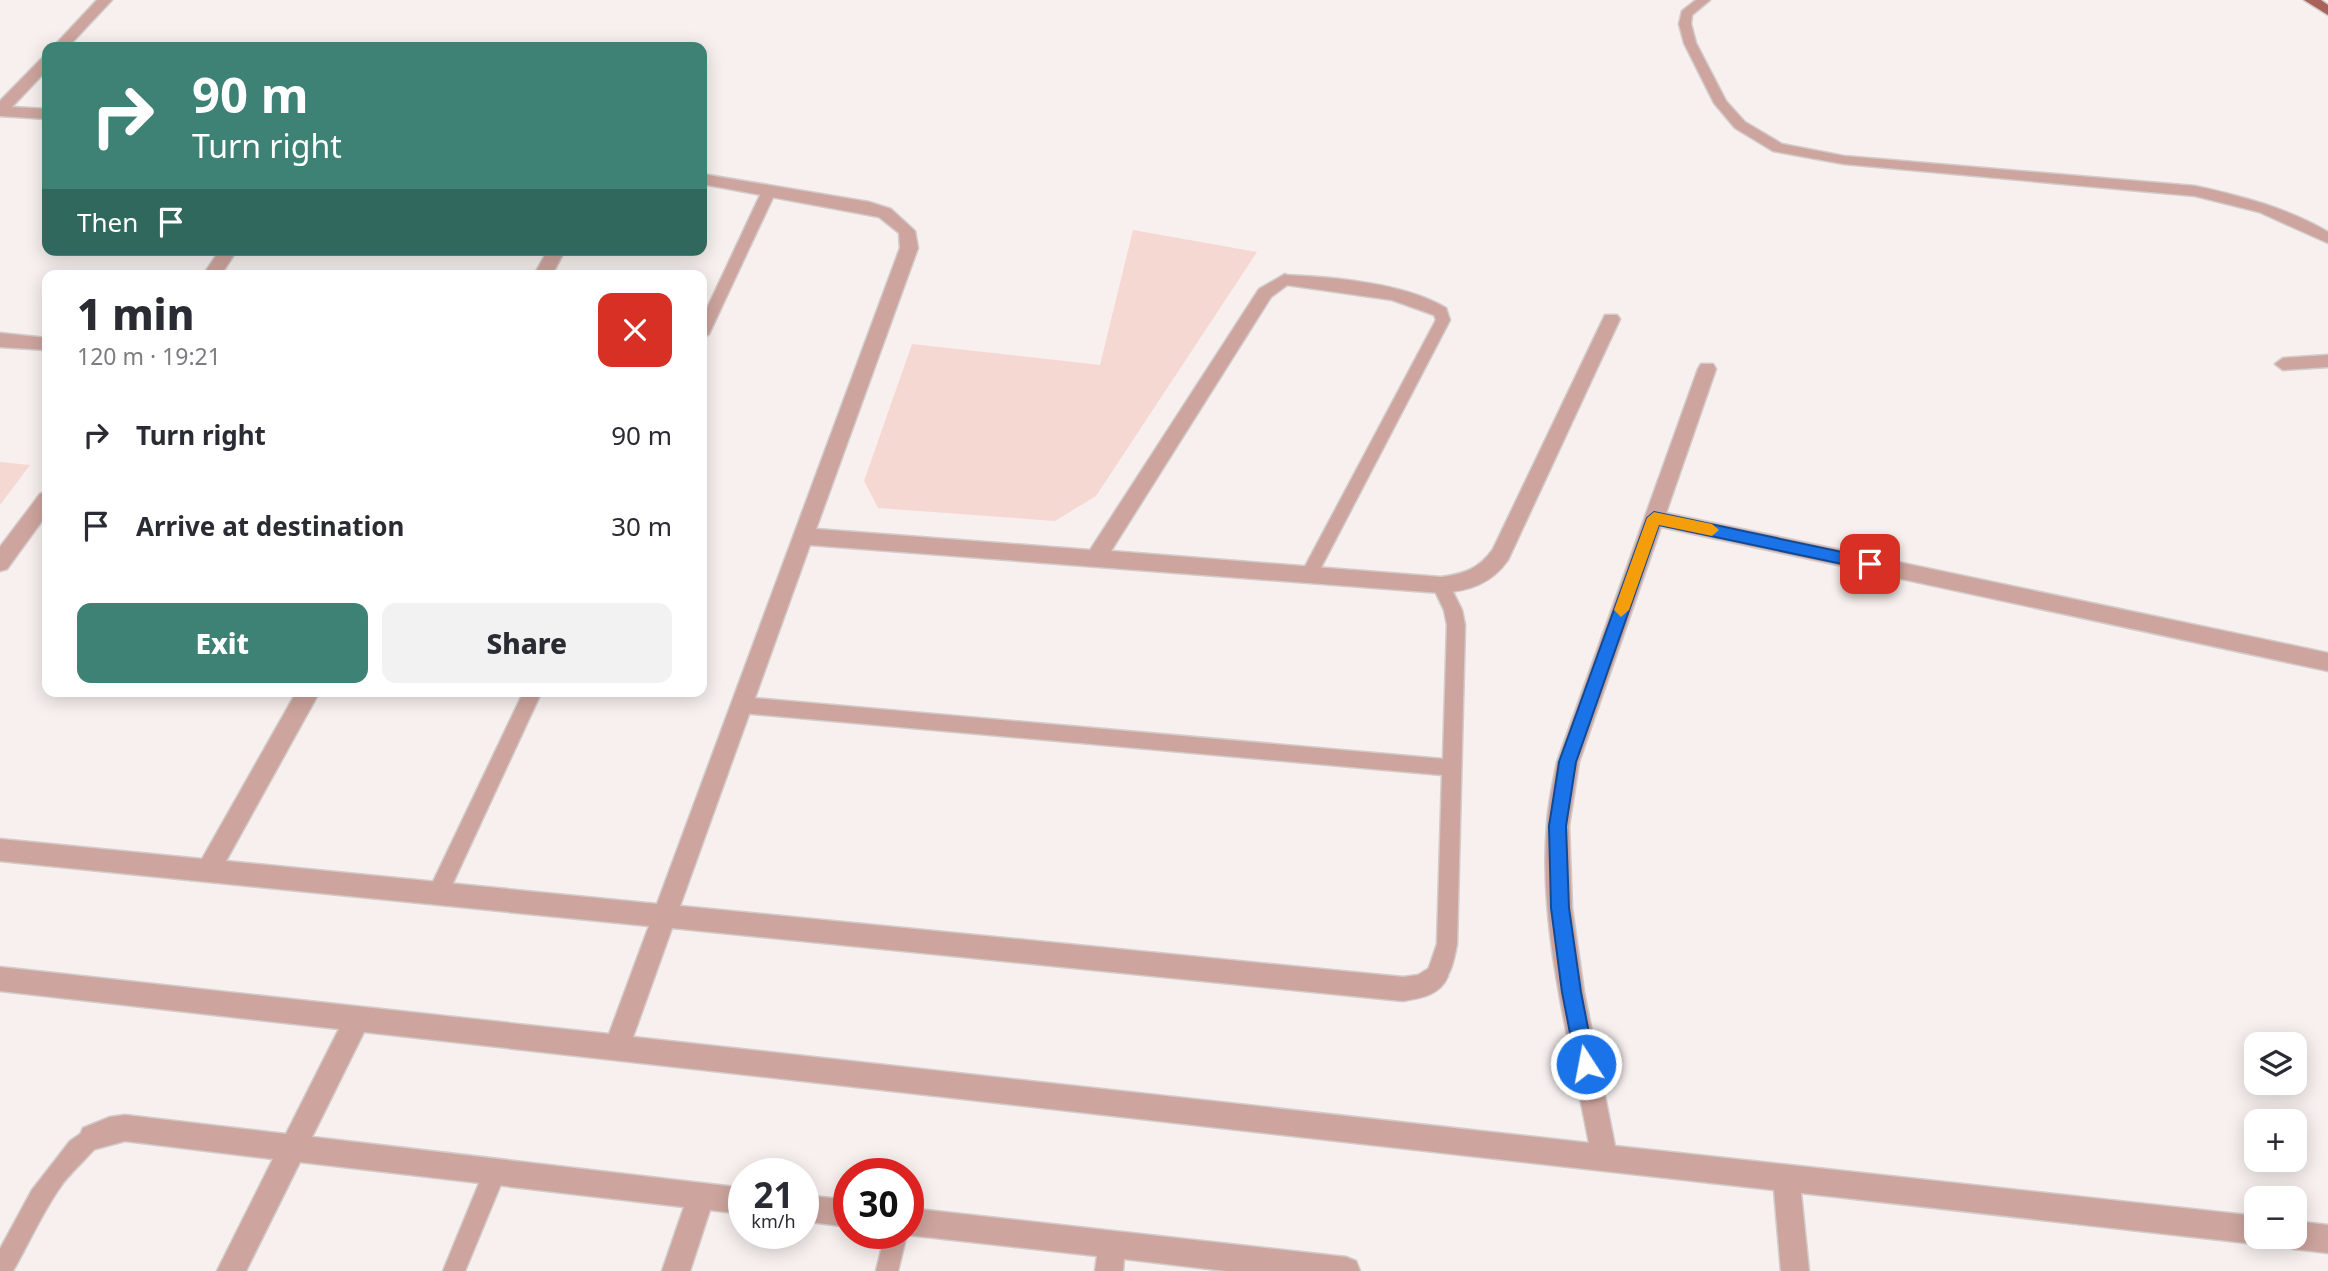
<!DOCTYPE html>
<meta charset="utf-8">
<style>
body{margin:0;font-family:"Noto Sans",sans-serif;background:#f2f2f3;color:#2b2b33;height:100vh;display:flex;flex-direction:column;font-size:26px;white-space:nowrap}
*{box-sizing:border-box;margin:0}
p{font-size:23px;color:#7c7c81}
.icon{flex:none;width:38px;height:38px;fill:none;stroke:currentColor;stroke-width:2;stroke-linecap:round;stroke-linejoin:round}
.map{position:relative;flex:1;overflow:hidden}
.panel{position:absolute;left:42px;top:270px;width:665px;height:427px;display:flex;flex-direction:column;background:#fff;border-radius:14px;box-shadow:0 4px 18px #0003}
.panel>*{flex:none}
.hud{position:absolute;left:42px;top:42px;width:665px;height:214px;border-radius:14px;box-shadow:0 4px 18px #0003;background:#3e8276;color:#fff;overflow:hidden}
.tools{position:absolute;left:2244px;top:1032px;display:grid;gap:14px}
.tools a{display:grid;place-items:center;width:63px;height:63px;border-radius:14px;background:#fff;box-shadow:0 4px 18px #0003;font-size:35px}
.speed{position:absolute;left:728px;top:1158px;display:flex;gap:14px;font-size:35px;font-weight:700;text-align:center}
.speed>*{display:grid;place-content:center;width:91px;height:91px;border-radius:50%;background:#fff;box-shadow:0 4px 18px #0003;line-height:1}
.speed small{font-size:18px;font-weight:400}
.speed .limit{border:10px solid #d22;background:#fff;color:#111}
.pin{position:absolute;display:grid;place-items:center;width:60px;height:60px;color:#fff;margin:-30px;border-radius:14px;box-shadow:0 4px 10px #0006}
.me{position:absolute;width:77px;margin:-38px;rotate:349deg;stroke-linejoin:round;filter:drop-shadow(0 0 5px #0008)}
.turn{display:flex;align-items:center;gap:24px;height:147px;padding:0 35px;font-size:32px}
.turn .icon{width:91px;height:91px;stroke-width:2.5}
.turn b{display:block;font-size:49px;line-height:60px}
.then{display:flex;align-items:center;height:66px;padding:0 35px;background:#0003;gap:14px;font-size:26px}
.round{display:grid;place-items:center;flex:none;width:74px;height:74px;border-radius:14px;background:#f2f2f3}
.head{display:flex;align-items:center;justify-content:space-between;height:119px;padding:0 35px}
h1{font-size:42px;font-weight:800;line-height:52px}
.action{display:flex;gap:14px;margin-top:auto;padding:14px 35px}
.action a{flex:1;height:80px;border-radius:14px;background:#3e8276;color:#fff;font-size:28px;font-weight:800;line-height:80px;text-align:center}
.action a+a{background:#f2f2f3;color:#2b2b33}
ul{padding:0;list-style:none}
li{display:flex;align-items:center;gap:21px;height:91px;padding:0 35px}
li div{flex:1}
li b{display:block;font-size:26px}
li em{font-style:normal}
.map>svg:first-child{display:block}
</style>
<div class="map">
<svg width="2328" height="1271" viewBox="0 0 2328 1271">
<rect width="100%" height="100%" fill="#f7f0ef"/>
<path fill="#f6d8d3" d="M 1133,230 L 1257,252 L 1096,496 L 1055,521 L 878,508 L 864,481 L 912,344 L 1100,365 Z
M 0,462 L 30,465 L 0,505 Z"/>
<g fill="none" stroke-linecap="round" stroke-linejoin="round">
<defs>
<path id="lane" d="M 1696,0 L 1710,0 L 1692,15 L 1691,24 L 1696,43 L 1726,101 L 1745,122 L 1782,144 L 1844,156 L 2195,186 C 2241,196 2287,208 2328,232 L 2328,243 L 2259,212 L 2195,196 L 1844,164 L 1773,151 L 1735,128 L 1714,103 L 1684,43 L 1679,24 L 1682,11 Z
M 769,186 L 776,191 L 709,334 L 702,339 L 702,319 L 762,191 Z
M 1285,275 C 1333,277 1404,283 1446,308 L 1450,320 L 1315,579 L 1303,579 L 1301,574 L 1436,320 L 1434,315 L 1392,300 L 1280,284 L 1278,280 Z
M 2328,355 L 2328,367 L 2283,370 L 2275,364 L 2283,358 Z
M 1441,578 L 1447,580 L 1462,610 L 1465,625 L 1457,944 C 1454,959 1451,980 1436,986 L 1429,983 L 1426,976 L 1437,944 L 1442,775 L 742,713 L 736,711 L 733,705 L 736,699 L 742,697 L 1443,759 L 1447,625 L 1444,610 L 1432,585 L 1435,580 Z
M 524,691 L 542,691 L 445,900 L 438,902 L 431,900 L 428,893 L 431,886 Z
M 92,1126 L 100,1129 L 103,1137 C 98,1149 71,1171 61,1186 C 42,1213 29,1243 13,1271 L 0,1271 L 0,1249 L 32,1190 L 70,1141 Z
M 495,1161 L 503,1164 L 506,1172 L 465,1271 L 443,1271 L 487,1164 Z
M 885,1234 L 907,1234 L 898,1271 L 876,1271 Z"/>
<path id="street" d="M 97,0 L 112,0 L 68,47 L 53,47 Z
M 47,56 L 47,70 L 12,107 L 47,109 L 47,119 L 0,116 L 0,101 L 42,58 Z
M 702,174 L 869,202 L 891,209 L 915,231 L 918,248 L 816,529 L 1090,550 L 1259,289 L 1285,274 L 1294,280 L 1271,297 L 1111,551 L 1441,577 C 1464,574 1479,569 1493,549 L 1605,315 L 1617,315 L 1620,319 L 1508,560 C 1491,584 1469,591 1441,593 L 810,545 L 680,906 L 1403,977 L 1418,975 L 1436,964 L 1445,967 L 1448,976 C 1440,995 1422,998 1403,1001 L 672,928 L 633,1037 L 1589,1143 C 1570,1043 1538,926 1547,825 C 1548,804 1553,783 1557,762 L 1698,369 L 1701,364 L 1713,364 L 1716,369 L 1666,513 L 2328,653 L 2328,671 L 1661,527 L 1579,762 L 1569,826 L 1572,908 L 1584,992 L 1615,1146 L 2256,1216 L 2256,1237 L 2267,1237 L 2266,1240 L 2256,1244 L 1801,1193 L 1809,1271 L 1781,1271 L 1774,1190 L 364,1032 L 312,1137 L 744,1188 L 744,1214 L 710,1210 L 690,1271 L 662,1271 L 684,1207 L 300,1162 L 246,1271 L 217,1271 L 273,1159 L 125,1141 L 92,1150 L 83,1146 L 79,1137 L 83,1128 L 110,1117 L 125,1115 L 286,1134 L 339,1029 L 0,991 L 0,967 L 609,1034 L 649,926 L 0,861 L 0,839 L 202,859 L 297,691 L 320,691 L 226,861 L 657,904 L 900,248 L 899,233 L 879,217 L 702,184 Z
M 220,250 L 237,250 L 221,275 L 203,275 Z
M 548,250 L 565,250 L 552,275 L 534,275 Z
M 0,333 L 47,338 L 47,350 L 0,347 Z
M 47,491 L 47,514 L 7,569 L 0,571 L 0,547 L 40,494 Z
M 803,1195 L 849,1200 L 849,1227 L 803,1221 Z
M 908,1208 L 1346,1257 L 1356,1261 L 1360,1271 L 1226,1271 L 1124,1259 L 1123,1271 L 1095,1271 L 1097,1256 L 908,1235 Z
M 2294,1221 L 2328,1225 L 2328,1253 L 2294,1249 L 2284,1245 L 2281,1237 L 2294,1237 Z"/>
<path id="primary" d="M 2304,0 L 2321,0 L 2328,5 L 2328,15 Z"/>
</defs>
<use href="#lane" stroke="#d2cccb" stroke-width="3"/>
<use href="#street" stroke="#d2cccb" stroke-width="3"/>
<use href="#primary" stroke="#d2cccb" stroke-width="3"/>
<use href="#lane" fill="#cea59e" fill-rule="evenodd"/>
<use href="#street" fill="#cea59e" fill-rule="evenodd"/>
<use href="#primary" fill="#aa6258" fill-rule="evenodd"/>
</g>
<path fill="#1a73e8" stroke="#114b97" stroke-width="2" d="M 1654,512 L 1870,558 L 1878,564 L 1870,570 L 1659,525 L 1576,762 L 1566,826 L 1569,908 L 1581,992 L 1595,1064 L 1593,1070 L 1586,1073 L 1579,1070 L 1576,1064 L 1562,992 L 1551,908 L 1549,826 L 1559,762 L 1647,518 Z"/>
<path fill="#f59e0b" d="M 1654,512 L 1712,524 L 1719,530 L 1712,536 L 1659,525 L 1629,610 L 1621,617 L 1614,610 L 1647,518 Z"/>
</svg>
<div class="tools">
<a><svg class="icon" aria-label="layers" viewBox="0 0 24 24"><path d="M12 4l9 5-9 5-9-5zM3 14l9 5 9-5"/></svg></a>
<a>+</a>
<a>−</a>
</div>
<div class="speed"><div>21<small>km/h</small></div><div class="limit">30</div></div>
<div class="pin" style="left:1870px;top:564px;background:#d93025"><svg class="icon" aria-label="arrive" viewBox="0 0 24 24"><path d="M6 21V4h12l-3 4 3 4H6"/></svg></div>
<svg class="me" style="left:1586px;top:1064px" viewBox="-20 -20 40 40"><circle r="17" fill="#1a73e8" stroke="#fff" stroke-width="3"/><path d="M0-11L8 9 0 5-8 9z" fill="#fff"/></svg>
<div class="hud">
<div class="turn"><svg class="icon" aria-label="right" viewBox="0 0 24 24"><path d="M7 20v-9h11M14 6l5 5-5 5"/></svg><div><b>90 m</b>Turn right</div></div>
<div class="then">Then<svg class="icon" aria-label="arrive" viewBox="0 0 24 24"><path d="M6 21V4h12l-3 4 3 4H6"/></svg></div>
</div>
<section class="panel">
<div class="head"><div><h1>1 min</h1><p>120 m · 19:21</p></div><a class="round" style="background:#d93025;color:#fff"><svg class="icon" aria-label="close" viewBox="0 0 24 24"><path d="M6 6l12 12M18 6L6 18"/></svg></a></div>
<ul>
<li><svg class="icon" aria-label="right" viewBox="0 0 24 24"><path d="M7 20v-9h11M14 6l5 5-5 5"/></svg><div><b>Turn right</b></div><em>90 m</em></li>
<li><svg class="icon" aria-label="arrive" viewBox="0 0 24 24"><path d="M6 21V4h12l-3 4 3 4H6"/></svg><div><b>Arrive at destination</b></div><em>30 m</em></li>
</ul>
<div class="action"><a>Exit</a><a>Share</a></div>
</section>
</div>
